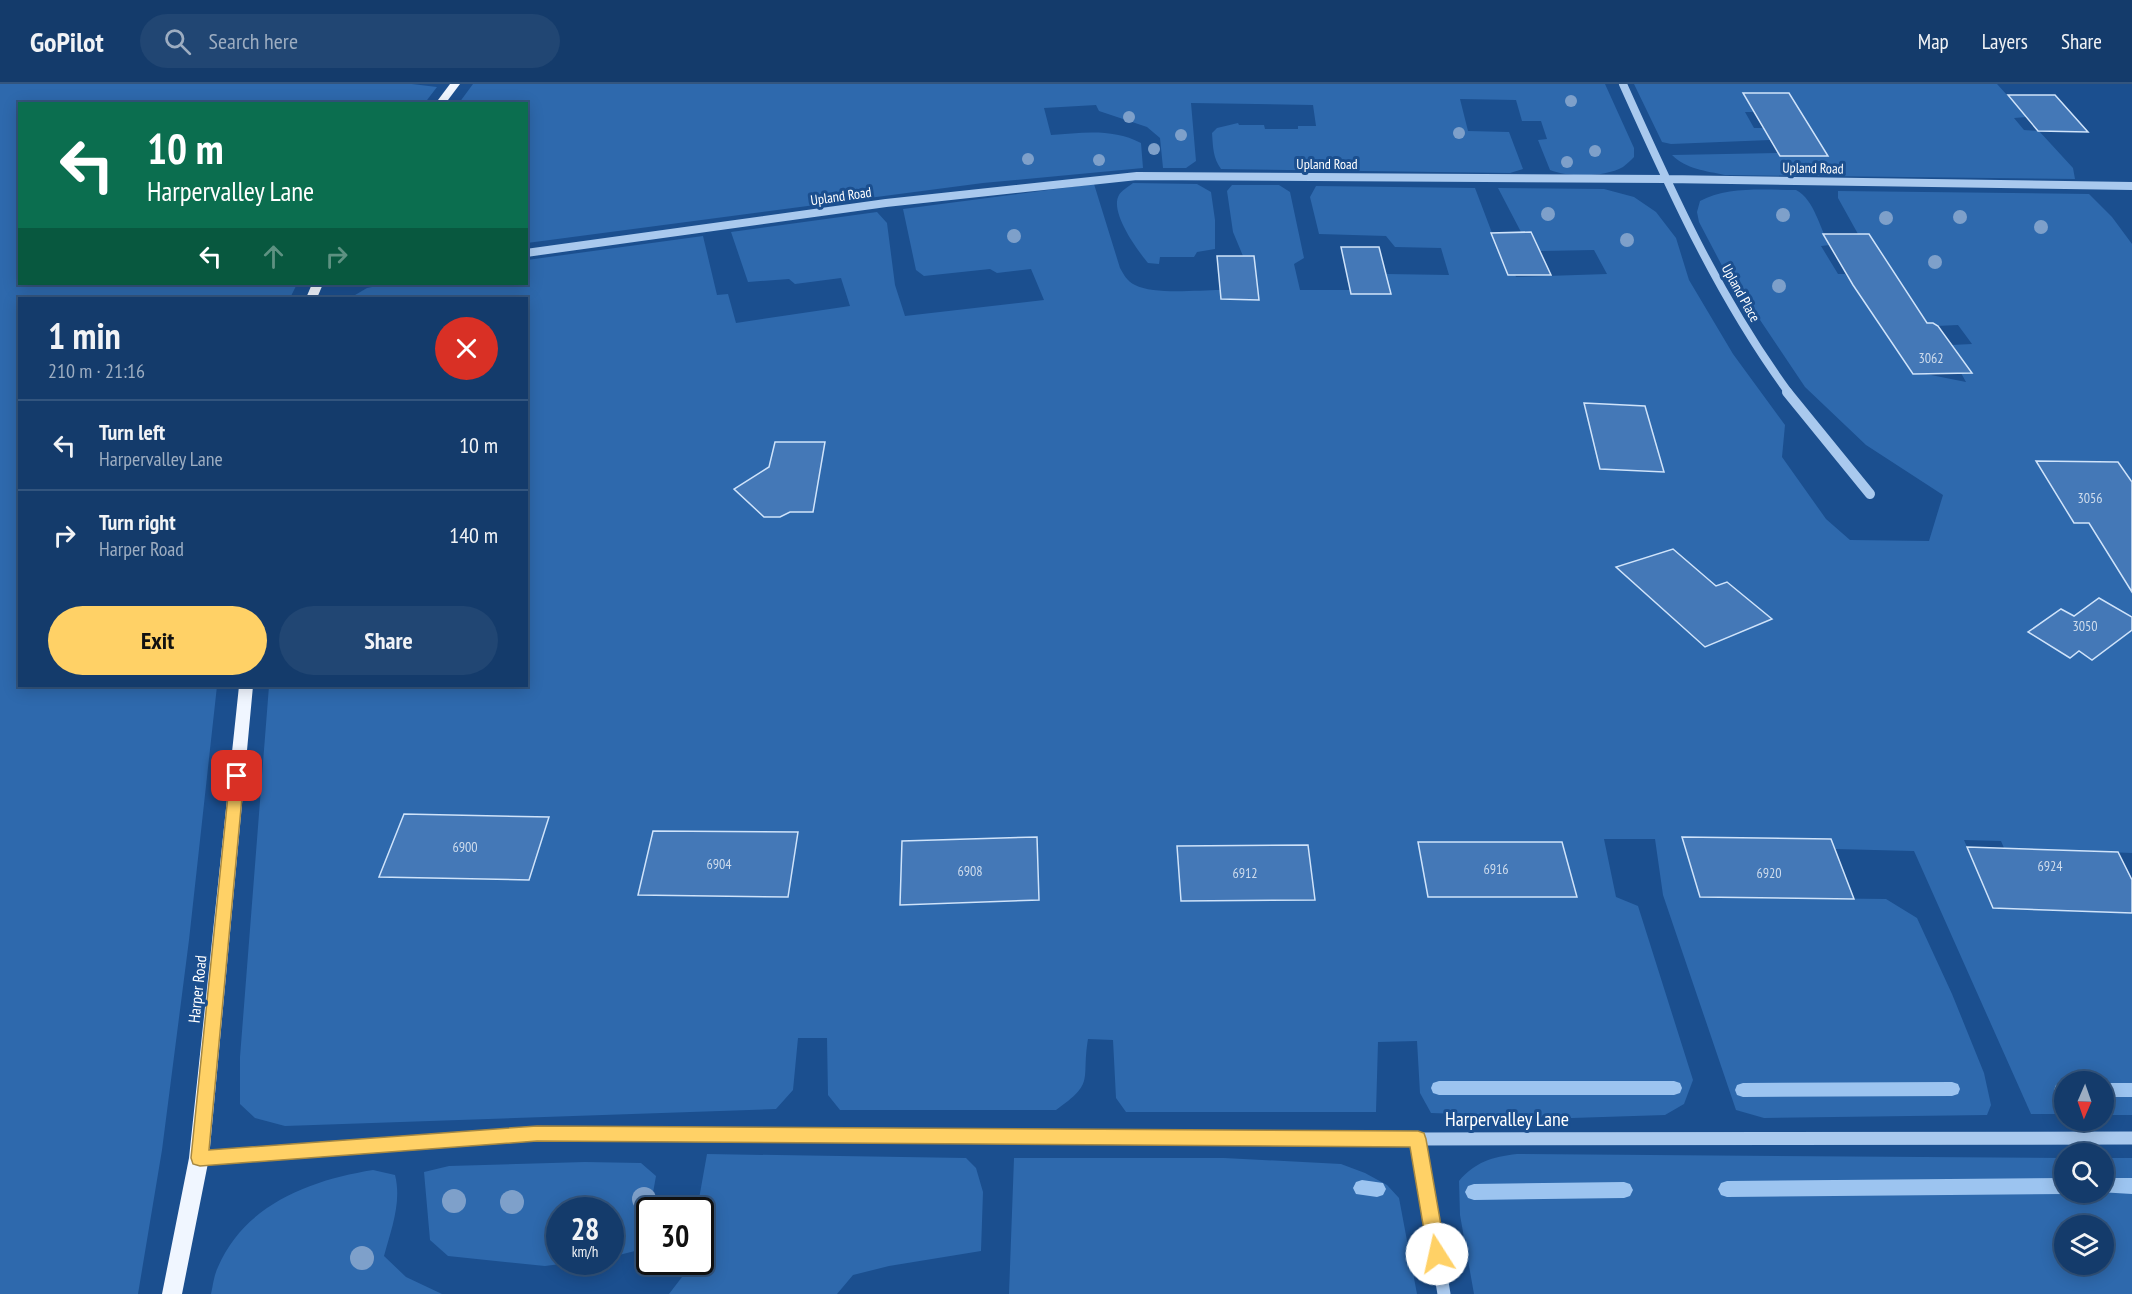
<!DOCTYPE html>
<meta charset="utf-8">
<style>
body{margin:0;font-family:"PT Sans Narrow",sans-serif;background:#214673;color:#f1f3f6;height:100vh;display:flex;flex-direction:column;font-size:22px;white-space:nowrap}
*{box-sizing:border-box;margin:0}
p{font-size:20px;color:#9dadc1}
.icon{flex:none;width:33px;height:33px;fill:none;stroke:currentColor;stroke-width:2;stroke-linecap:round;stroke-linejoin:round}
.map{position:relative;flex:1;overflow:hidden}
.details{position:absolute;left:18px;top:213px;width:510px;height:390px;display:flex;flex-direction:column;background:#143b6b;border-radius:0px;box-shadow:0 3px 15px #0003,0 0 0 2px #33557e}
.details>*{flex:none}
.hud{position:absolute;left:18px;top:18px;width:510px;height:183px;border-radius:0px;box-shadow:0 3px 15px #0003,0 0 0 2px #33557e;background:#0b6e4f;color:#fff;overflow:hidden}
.needle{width:39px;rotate:182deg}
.tools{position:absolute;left:2054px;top:987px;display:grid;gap:12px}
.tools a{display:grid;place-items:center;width:60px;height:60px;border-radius:50%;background:#143b6b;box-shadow:0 3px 15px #0003,0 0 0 2px #33557e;font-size:30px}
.speed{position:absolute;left:546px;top:1113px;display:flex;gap:12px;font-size:30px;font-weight:700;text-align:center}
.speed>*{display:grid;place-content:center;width:78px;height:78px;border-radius:50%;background:#143b6b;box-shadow:0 3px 15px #0003,0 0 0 2px #33557e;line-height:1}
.speed small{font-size:15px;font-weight:400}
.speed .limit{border:3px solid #111;border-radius:9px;background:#fff;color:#111}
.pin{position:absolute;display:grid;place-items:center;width:51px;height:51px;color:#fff;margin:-26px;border-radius:12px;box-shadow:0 3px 9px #0006}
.me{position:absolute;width:66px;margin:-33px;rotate:350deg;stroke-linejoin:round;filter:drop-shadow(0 0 4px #0008)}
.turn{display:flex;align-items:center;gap:21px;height:126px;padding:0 30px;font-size:27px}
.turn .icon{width:78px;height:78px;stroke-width:2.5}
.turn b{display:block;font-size:42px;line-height:51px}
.lanes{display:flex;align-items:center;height:57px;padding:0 30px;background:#0003;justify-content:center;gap:30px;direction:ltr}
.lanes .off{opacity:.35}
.round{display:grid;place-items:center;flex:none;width:63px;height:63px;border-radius:32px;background:#214673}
.headline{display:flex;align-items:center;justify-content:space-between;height:102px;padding:0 30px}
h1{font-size:36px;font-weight:700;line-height:45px}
.action{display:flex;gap:12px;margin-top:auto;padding:12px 30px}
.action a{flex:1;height:69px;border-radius:36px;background:#ffd166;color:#111;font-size:24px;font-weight:700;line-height:69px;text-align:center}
.action a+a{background:#214673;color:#f1f3f6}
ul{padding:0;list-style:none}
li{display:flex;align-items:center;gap:18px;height:90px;padding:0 30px;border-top:2px solid #33557e}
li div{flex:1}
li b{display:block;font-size:22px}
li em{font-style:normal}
header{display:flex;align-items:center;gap:36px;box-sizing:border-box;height:84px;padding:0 30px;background:#143b6b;border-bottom:2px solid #33557e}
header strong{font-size:28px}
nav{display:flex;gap:33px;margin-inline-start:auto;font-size:21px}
.search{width:420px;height:54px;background:#214673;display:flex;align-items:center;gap:15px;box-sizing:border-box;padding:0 21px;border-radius:33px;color:#9dadc1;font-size:22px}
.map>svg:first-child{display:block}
</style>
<header>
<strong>GoPilot</strong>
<div class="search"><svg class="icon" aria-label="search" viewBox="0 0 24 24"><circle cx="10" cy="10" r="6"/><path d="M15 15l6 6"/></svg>Search here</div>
<nav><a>Map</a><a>Layers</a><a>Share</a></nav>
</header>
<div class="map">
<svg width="2132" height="1210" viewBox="0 0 2132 1210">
<rect width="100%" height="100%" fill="#1b4f8f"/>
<path fill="#2e69ad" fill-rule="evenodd" d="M 0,0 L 412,0 L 437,3 L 424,20 L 20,20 L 20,200 L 297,200 L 290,214 L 20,214 L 20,602 L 217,602 L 189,856 L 162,1066 L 138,1210 L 0,1210 Z
M 473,0 L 1605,0 L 1634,64 L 1634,73 C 1631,76 1627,80 1623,83 C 1605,93 1570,94 1550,86 L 1538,56 L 1547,55 L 1541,37 L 1522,37 L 1516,16 L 1460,15 L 1468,47 L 1509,48 L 1523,85 L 1510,89 L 1221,85 C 1213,74 1213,63 1212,49 L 1217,44 L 1238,39 L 1239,41 L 1264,41 L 1265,45 L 1298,45 L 1298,42 L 1316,42 L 1313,21 L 1191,19 L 1196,77 L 1186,84 L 1163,84 L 1160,54 L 1147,43 L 1099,27 L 1096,21 L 1044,24 L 1051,51 C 1082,49 1112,44 1141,59 L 1143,84 L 983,99 L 527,159 L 526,20 L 459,19 Z
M 1634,0 L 1997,0 L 2027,33 L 2014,34 L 2024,46 L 2039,47 L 2073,84 L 2075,95 L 1725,91 C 1706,87 1686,85 1672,71 L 1778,69 L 1780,72 L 1789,9 L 1743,9 L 1754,28 L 1745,28 L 1754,44 L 1772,44 L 1770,56 L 1671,60 L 1662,58 Z
M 1133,99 L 1197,100 L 1211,108 L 1215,136 L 1215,165 L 1197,168 L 1194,173 L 1160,173 L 1159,180 L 1148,179 C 1138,167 1109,128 1119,111 C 1121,107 1128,103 1133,99 Z
M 1094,100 L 1120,184 C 1124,191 1127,197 1135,201 C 1154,211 1198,206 1220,206 L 1222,215 L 1259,215 L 1254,172 L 1243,172 L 1233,148 L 1227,107 L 1232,101 L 1279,101 L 1290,108 L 1304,174 L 1294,180 L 1300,206 L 1350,206 L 1351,210 L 1390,210 L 1386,190 L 1449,191 L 1441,164 L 1395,163 L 1386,152 L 1319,150 L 1310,113 L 1316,102 L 1475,104 L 1500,170 L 1507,170 L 1516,193 L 1607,190 L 1594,166 L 1540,167 L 1531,148 L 1521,148 L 1498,104 L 1604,105 L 1634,113 L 1656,128 L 1676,154 L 1689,196 L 1733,270 L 1785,341 L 1782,373 L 1826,435 L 1850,456 L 1929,457 L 1943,411 L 1866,361 L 1805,303 L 1746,215 L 1739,214 L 1699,138 L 1697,128 L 1700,117 C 1728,102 1765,106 1796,106 C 1815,116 1819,144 1830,161 L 1821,162 L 1838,190 L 1845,190 L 1853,201 L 1902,201 L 1869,150 L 1858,150 L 1838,114 L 1838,107 L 2089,110 L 2112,133 L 2132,160 L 2132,769 L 2004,764 L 2001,757 L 1964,756 L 1994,824 L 2132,829 L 2132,1031 L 2103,1031 L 2103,998 L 2064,998 L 2064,1030 L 2031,1030 L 1914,767 L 1835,765 L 1831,755 L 1683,755 L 1701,813 L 1886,815 L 1917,834 L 1952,910 L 1984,989 L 1991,1021 L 1987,1031 L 1764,1034 L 1736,1026 L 1663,811 L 1655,755 L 1604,755 L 1616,813 L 1638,822 L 1693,996 L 1684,1020 L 1665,1031 L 1572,1034 L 1431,1029 L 1420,1009 L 1417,957 L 1378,958 L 1376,1028 L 1126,1028 L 1116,1014 L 1113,956 L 1088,955 C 1081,997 1096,998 1056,1026 L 840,1026 L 828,1011 L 827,954 L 798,954 L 793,1006 L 776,1025 L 285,1042 L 255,1034 L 240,1020 L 240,973 L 269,602 L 526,602 L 526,214 L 350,214 L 367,204 L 387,200 L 526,200 L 527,176 L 703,152 L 717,211 L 728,210 L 736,239 L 850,222 L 841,194 L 795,200 L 789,195 L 748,198 L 731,148 L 877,128 L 887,139 L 895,201 L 905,232 L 1044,216 L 1031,185 L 997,189 L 990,185 L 924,192 L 916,186 L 903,125 ZM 1933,239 L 1936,242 L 1958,241 L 1972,260 L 1951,261 L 1971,289 L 1961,289 L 1966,298 L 1911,287 L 1880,240 Z
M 707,1070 L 966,1074 L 976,1084 L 983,1108 L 981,1167 L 889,1182 L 853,1191 L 837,1210 L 669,1210 L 682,1193 L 686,1178 L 700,1178 L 700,1126 L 697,1126 Z
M 1517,1070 L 2064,1074 L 2064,1108 L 2103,1108 L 2103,1074 L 2132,1074 L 2132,1210 L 1474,1210 L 1460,1131 L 1459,1097 C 1475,1078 1492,1073 1517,1070 ZM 2064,1142 L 2103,1142 L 2103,1180 L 2064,1180 Z
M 1014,1074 L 1224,1074 L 1341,1080 L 1365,1089 L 1387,1101 L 1399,1114 L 1417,1210 L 1009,1210 Z
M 585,1078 L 641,1079 L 656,1092 L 643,1165 L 611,1173 L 610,1126 L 560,1126 L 560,1178 L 576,1178 L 545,1182 L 448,1172 L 430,1156 L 424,1088 L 449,1082 Z
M 373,1086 L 395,1091 C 402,1118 391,1146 384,1172 L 406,1193 L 442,1210 L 211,1210 C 213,1201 214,1191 218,1183 C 245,1120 311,1096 373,1086 Z"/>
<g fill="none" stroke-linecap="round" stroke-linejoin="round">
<path fill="#9cc4f0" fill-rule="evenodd" d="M 1439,997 L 1674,997 L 1680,999 L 1682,1004 L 1680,1009 L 1674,1011 L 1439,1011 L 1433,1009 L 1431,1004 L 1433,999 Z
M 1952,998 L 1958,1000 L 1960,1005 L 1958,1010 L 1952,1012 L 1743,1013 L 1737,1011 L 1735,1006 L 1737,1001 L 1743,999 Z
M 2064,999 L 2064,1013 L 2056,1011 L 2054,1006 L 2056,1001 Z
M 2103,999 L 2132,999 L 2132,1013 L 2103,1013 Z
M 2064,1094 L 2064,1108 L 2068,1108 L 2064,1110 L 1727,1113 L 1721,1111 L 1718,1105 L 1721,1099 L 1727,1097 Z
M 2103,1094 L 2132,1094 L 2132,1110 L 2099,1108 L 2103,1108 Z
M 1362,1096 L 1383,1099 L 1386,1105 L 1383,1111 L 1377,1113 L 1356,1110 L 1353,1104 L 1356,1098 Z
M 1624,1098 L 1630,1100 L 1633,1106 L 1630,1112 L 1624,1114 L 1474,1116 L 1468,1114 L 1465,1108 L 1468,1102 L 1474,1100 Z"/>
</g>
<path fill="#4478b7" stroke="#cfe3fa" stroke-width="1.5" d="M 1743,9 L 1789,9 L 1828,72 L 1780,72 Z
M 2008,11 L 2055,11 L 2088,48 L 2038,47 Z
M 1531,148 L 1551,191 L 1508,191 L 1491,149 Z
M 1823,150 L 1869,150 L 1927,239 L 1933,239 L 1938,242 L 1972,289 L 1913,290 L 1853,201 Z
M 1341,163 L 1379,163 L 1391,210 L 1351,210 Z
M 1217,172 L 1254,172 L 1259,216 L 1221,215 Z
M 1584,319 L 1645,322 L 1664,388 L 1600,385 Z
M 775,358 L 825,358 L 813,428 L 790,428 L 780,433 L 764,433 L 734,405 L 769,383 Z
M 2036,377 L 2118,378 L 2132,398 L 2132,508 L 2089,439 L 2074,439 Z
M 1673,465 L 1716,502 L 1727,498 L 1772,535 L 1705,563 L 1616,483 Z
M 2099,514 L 2132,533 L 2132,546 L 2092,576 L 2079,567 L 2070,574 L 2028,548 L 2061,525 L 2074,532 Z
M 404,730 L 549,733 L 529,796 L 379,793 Z
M 653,747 L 798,748 L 788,813 L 638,811 Z
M 1037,753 L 1039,816 L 900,821 L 902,757 Z
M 1682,753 L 1831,755 L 1854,815 L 1700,813 Z
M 1418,758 L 1562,758 L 1577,813 L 1428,813 Z
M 1308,761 L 1315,816 L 1181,817 L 1177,762 Z
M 1967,763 L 2118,768 L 2132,796 L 2132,829 L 1993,824 Z"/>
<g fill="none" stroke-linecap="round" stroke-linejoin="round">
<path stroke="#a9c9ee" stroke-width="8" d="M 1623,0 C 1671,107 1719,214 1789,309
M 526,169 L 886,119 L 1137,92 L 1666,95 L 2132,102"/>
<path stroke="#a9c9ee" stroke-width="10" d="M 1787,308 L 1870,410"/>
<path stroke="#a9c9ee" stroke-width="13" d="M 1418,1055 L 1444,1210
M 199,1074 L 537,1049 L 1418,1055 L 2132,1054"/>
<path fill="#f0f6ff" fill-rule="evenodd" d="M 450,0 L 460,0 L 445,20 L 435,20 Z
M 312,200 L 323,200 L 317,214 L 306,214 Z
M 239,602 L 253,602 L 209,1074 L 182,1210 L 162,1210 L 189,1074 Z"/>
</g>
<g fill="#7ea0ca">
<circle cx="1571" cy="17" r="6"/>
<circle cx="1129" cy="33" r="6"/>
<circle cx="1459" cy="49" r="6"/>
<circle cx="1181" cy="51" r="6"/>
<circle cx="1154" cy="65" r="6"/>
<circle cx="1595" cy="67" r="6"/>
<circle cx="1028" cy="75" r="6"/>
<circle cx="1099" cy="76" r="6"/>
<circle cx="1567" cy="78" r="6"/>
<circle cx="1548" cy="130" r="7"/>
<circle cx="1783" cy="131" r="7"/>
<circle cx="1960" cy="133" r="7"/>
<circle cx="1886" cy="134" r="7"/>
<circle cx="2041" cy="143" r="7"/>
<circle cx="1014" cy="152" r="7"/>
<circle cx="1627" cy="156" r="7"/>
<circle cx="1935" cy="178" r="7"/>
<circle cx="1779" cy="202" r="7"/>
<circle cx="644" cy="1115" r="12"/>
<circle cx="454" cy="1117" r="12"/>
<circle cx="512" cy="1118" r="12"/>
<circle cx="362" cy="1174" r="12"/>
</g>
<path fill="#ffd166" stroke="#a68842" stroke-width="1.5" d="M 237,687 L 244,692 L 209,1066 L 537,1042 L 1418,1047 L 1424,1049 L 1426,1055 L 1446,1170 L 1444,1176 L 1437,1179 L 1431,1176 L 1428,1170 L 1410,1063 L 537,1057 L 200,1082 L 193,1080 L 191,1074 L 230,692 Z"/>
<g text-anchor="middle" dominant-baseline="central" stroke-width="6" stroke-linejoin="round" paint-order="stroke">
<g font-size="14" fill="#fff" stroke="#1b4f8f">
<text x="1327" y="80">Upland Road</text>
<text transform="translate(1813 84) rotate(1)">Upland Road</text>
<text transform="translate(841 112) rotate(-8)">Upland Road</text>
<text transform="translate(1741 209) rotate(61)">Upland Place</text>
</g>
<g font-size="14" fill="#d0dded">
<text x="1931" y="274">3062</text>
<text x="2090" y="414">3056</text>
<text x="2085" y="542">3050</text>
<text x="465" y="763">6900</text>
<text x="719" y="780">6904</text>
<text x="2050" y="782">6924</text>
<text x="1496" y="785">6916</text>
<text x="970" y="787">6908</text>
<text x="1245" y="789">6912</text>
<text x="1769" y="789">6920</text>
</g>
<g font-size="16" fill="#fff" stroke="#1b4f8f">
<text transform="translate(197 905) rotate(-84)">Harper Road</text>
</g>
<g font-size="20" fill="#fff" stroke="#1b4f8f">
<text x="1507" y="1035">Harpervalley Lane</text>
</g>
</g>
</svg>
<div class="tools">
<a><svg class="needle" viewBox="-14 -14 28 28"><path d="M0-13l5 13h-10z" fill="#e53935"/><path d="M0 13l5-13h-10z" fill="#9dadc1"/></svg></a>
<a><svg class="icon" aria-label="search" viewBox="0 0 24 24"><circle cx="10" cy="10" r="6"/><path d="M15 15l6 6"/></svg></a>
<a><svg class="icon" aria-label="layers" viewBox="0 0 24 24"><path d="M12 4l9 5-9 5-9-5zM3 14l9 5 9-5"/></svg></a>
</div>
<div class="speed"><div>28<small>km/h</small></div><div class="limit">30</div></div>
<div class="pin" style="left:237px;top:692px;background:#d93025"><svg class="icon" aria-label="arrive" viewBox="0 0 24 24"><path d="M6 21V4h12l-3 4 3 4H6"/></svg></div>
<svg class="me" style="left:1437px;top:1170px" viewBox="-20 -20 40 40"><circle r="19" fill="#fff"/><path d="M0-13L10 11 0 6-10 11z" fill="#ffd166"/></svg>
<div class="hud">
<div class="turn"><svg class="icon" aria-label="left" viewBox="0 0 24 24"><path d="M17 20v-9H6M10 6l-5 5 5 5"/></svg><div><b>10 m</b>Harpervalley Lane</div></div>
<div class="lanes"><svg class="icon" aria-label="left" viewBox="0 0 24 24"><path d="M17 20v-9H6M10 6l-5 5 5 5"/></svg><svg class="icon off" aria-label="ahead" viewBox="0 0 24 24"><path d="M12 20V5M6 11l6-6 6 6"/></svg><svg class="icon off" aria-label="right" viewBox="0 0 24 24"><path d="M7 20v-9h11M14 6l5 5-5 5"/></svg></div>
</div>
<section class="details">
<div class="headline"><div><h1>1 min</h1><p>210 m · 21:16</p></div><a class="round" style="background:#d93025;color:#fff"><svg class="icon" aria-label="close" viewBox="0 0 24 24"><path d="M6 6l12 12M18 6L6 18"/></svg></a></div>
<ul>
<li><svg class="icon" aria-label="left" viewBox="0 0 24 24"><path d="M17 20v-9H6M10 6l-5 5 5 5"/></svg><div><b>Turn left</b><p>Harpervalley Lane</p></div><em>10 m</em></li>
<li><svg class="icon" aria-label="right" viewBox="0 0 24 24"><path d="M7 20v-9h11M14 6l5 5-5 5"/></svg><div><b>Turn right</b><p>Harper Road</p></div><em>140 m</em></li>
</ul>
<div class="action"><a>Exit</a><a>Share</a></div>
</section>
</div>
